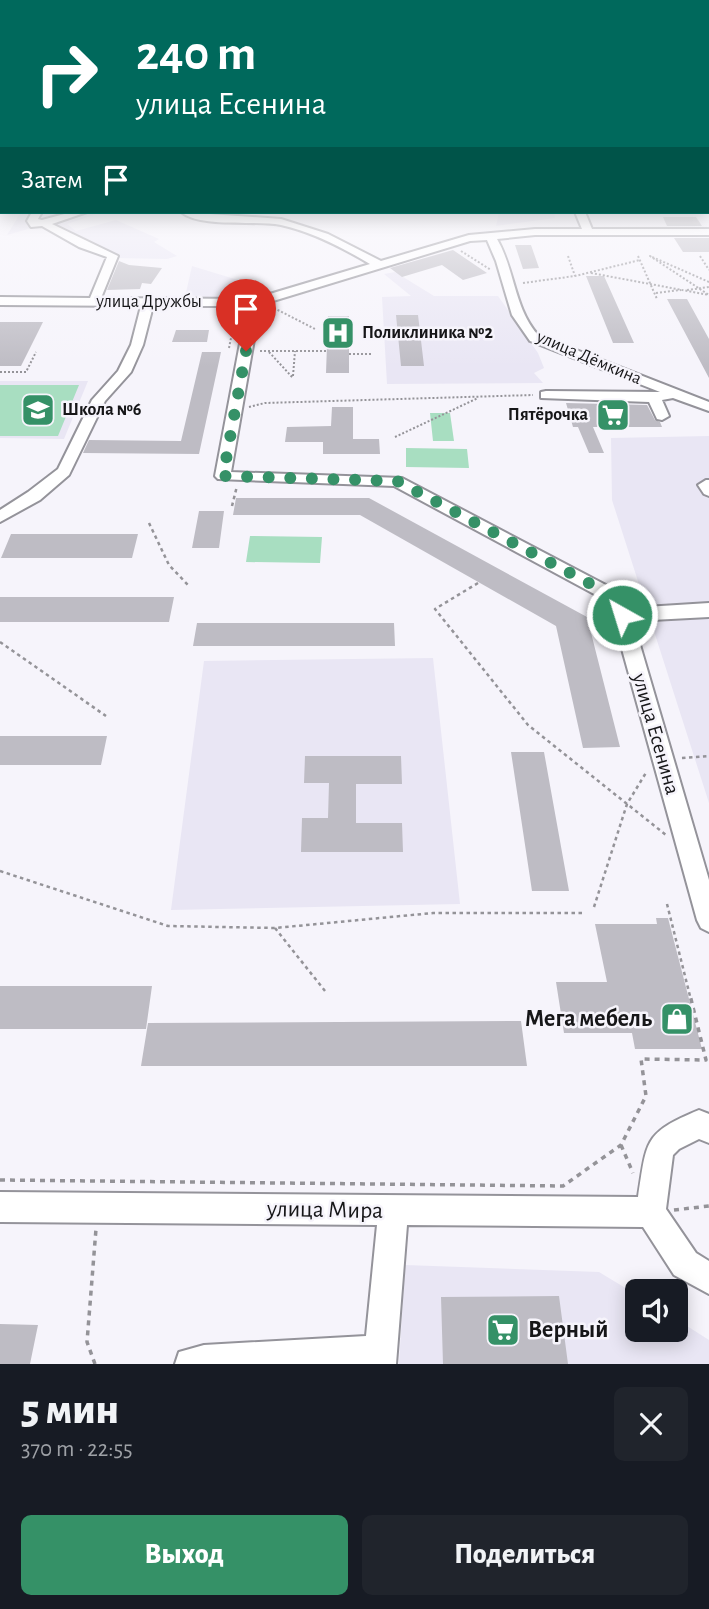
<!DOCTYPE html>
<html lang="ru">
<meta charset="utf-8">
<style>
body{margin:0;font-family:"Alegreya Sans",sans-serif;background:#20242c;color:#f1f3f6;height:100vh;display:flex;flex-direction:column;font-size:26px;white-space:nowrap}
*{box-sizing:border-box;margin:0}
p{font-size:23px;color:#9ea1a6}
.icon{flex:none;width:38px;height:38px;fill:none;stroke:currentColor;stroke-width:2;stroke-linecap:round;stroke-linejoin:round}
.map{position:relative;height:1364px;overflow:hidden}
.side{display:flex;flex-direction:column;background:#171b24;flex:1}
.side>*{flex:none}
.hud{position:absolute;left:0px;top:0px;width:710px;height:214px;box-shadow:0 4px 18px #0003;background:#00695c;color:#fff;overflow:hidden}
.tools{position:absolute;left:625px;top:1279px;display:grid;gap:14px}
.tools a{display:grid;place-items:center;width:63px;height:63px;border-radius:10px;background:#171b24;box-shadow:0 4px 18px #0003;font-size:35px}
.pin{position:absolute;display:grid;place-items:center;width:60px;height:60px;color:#fff;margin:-72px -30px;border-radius:50% 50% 50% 0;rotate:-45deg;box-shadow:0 0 7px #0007}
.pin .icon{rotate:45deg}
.me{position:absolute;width:77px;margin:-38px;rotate:321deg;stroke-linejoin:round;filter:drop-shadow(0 0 5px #0008)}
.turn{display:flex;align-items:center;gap:24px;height:147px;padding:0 21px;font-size:32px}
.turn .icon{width:91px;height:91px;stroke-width:2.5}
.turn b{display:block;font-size:49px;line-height:60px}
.then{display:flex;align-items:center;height:66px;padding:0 21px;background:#0003;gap:14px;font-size:26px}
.round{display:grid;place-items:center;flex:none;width:74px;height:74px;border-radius:10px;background:#20242c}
.summary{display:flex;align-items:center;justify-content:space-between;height:119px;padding:0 21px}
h1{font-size:42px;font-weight:800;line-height:52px}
.primary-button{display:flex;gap:14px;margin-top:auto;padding:14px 21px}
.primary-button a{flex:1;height:80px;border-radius:10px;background:#359167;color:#fff;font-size:28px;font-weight:800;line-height:80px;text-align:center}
.primary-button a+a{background:#20242c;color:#f1f3f6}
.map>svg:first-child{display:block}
</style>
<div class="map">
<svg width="709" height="1364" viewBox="0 0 709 1364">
<rect width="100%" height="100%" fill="#f6f4fb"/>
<path fill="#e9e6f4" d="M 21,212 L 102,212 L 67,224 L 76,231 L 116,220 L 159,239 L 154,242 L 177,256 L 167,259 L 115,258 L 49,223 L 7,235 Z
M 499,212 L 554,212 L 555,218 L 496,226 Z
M 192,266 L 264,288 L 272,292 L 237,297 L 185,297 Z
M 395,272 L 434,296 L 498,296 L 538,353 L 544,368 L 534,373 L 543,383 L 387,384 L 382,297 L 411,296 L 384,274 Z
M 0,381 L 88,381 L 64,439 L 0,438 Z
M 709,436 L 709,803 L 612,500 L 611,438 Z
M 433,658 L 460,904 L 171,910 L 204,661 Z
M 405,1265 L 599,1272 L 637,1295 L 637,1330 L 676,1330 L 676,1319 L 709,1340 L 709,1364 L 399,1364 Z"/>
<path fill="#a8dec1" d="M 0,385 L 79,385 L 58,436 L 0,436 Z
M 430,413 L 450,413 L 454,441 L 433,441 Z
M 406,448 L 467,449 L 469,468 L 406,467 Z
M 250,536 L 322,537 L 320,563 L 246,562 Z"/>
<path fill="#bebcc4" d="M 663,217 L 696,217 L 702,226 L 667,226 Z
M 674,238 L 709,238 L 709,252 L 683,252 Z
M 515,245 L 531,245 L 539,268 L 523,269 Z
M 453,250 L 487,273 L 463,280 L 442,265 L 402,277 L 390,268 Z
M 119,261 L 129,265 L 162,268 L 151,284 L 142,283 L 140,289 L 107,290 Z
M 586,276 L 604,276 L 634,343 L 613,343 Z
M 667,299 L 687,299 L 709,339 L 709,378 Z
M 396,315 L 418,315 L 424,366 L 401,366 Z
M 328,316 L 349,316 L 349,373 L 326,373 Z
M 0,322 L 43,322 L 21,366 L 0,366 Z
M 176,330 L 209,330 L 207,342 L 172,342 Z
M 202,352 L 221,352 L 199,454 L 83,453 L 89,440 L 181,441 Z
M 566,403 L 647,405 L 655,420 L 660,422 L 662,427 L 593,427 L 604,453 L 589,453 L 578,427 L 573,427 Z
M 332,407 L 353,407 L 353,439 L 379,439 L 380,454 L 323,454 L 323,442 L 285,442 L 287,427 L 331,426 Z
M 236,498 L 369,498 L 587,617 L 620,747 L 583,748 L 556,626 L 360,515 L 233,515 Z
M 199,511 L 224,511 L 219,548 L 192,548 Z
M 11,534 L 138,534 L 132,558 L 1,558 Z
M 0,597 L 174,597 L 169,622 L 0,622 Z
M 197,623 L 394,623 L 395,646 L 193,646 Z
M 0,736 L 107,736 L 101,765 L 0,765 Z
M 511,752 L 544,752 L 569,891 L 532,891 Z
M 305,756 L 401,756 L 402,784 L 356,784 L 356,823 L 402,823 L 403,852 L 301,852 L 302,818 L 328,818 L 329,783 L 304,783 Z
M 656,918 L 668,918 L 702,1049 L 635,1049 L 632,1033 L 564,1033 L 556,982 L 607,982 L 595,924 L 657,924 Z
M 0,986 L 152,986 L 146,1029 L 0,1029 Z
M 521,1021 L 527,1066 L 141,1066 L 148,1023 Z
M 559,1296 L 568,1364 L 443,1364 L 441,1297 Z
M 0,1324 L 38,1325 L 30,1364 L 0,1364 Z"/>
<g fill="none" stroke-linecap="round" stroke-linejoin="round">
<defs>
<path id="minor" d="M 32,212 L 42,212 L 38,219 L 42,220 L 72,212 L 87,212 L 52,224 L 118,256 L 101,298 L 253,299 L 370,264 C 343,248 313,232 281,225 C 255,220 200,228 181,212 L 281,219 L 328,234 L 381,261 L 469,235 L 535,229 L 582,229 L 575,212 L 585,212 L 592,229 L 709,229 L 709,235 L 535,235 L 497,239 C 515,270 514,308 538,335 L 709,402 L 709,411 L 673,398 L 662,400 L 669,416 L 662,420 L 657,419 L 649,402 L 541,398 L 541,392 L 546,391 L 660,392 L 530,341 L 512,315 L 496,261 L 487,240 L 470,241 L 260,305 L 231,472 L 402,478 L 623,594 L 629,608 L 709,603 L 709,617 L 633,621 L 709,880 L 709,932 L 701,928 L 697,920 L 609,602 L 394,486 L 218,479 L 215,476 L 247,306 L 153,306 L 143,345 L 131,372 L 105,401 L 69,475 L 40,500 L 0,522 L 0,510 L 28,492 L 58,469 L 92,400 L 118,371 L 131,345 L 141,306 L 0,305 L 0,297 L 90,298 L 107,257 L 79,247 L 42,226 L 31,227 L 27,221 Z
M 706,480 L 709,480 L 709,496 L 704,494 L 698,485 Z
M 699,1110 L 709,1114 L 709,1143 L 699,1139 L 679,1149 L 673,1155 L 666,1209 L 696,1253 L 709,1261 L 709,1294 L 674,1275 L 643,1227 L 407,1225 L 396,1364 L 175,1364 L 179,1352 L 204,1345 L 366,1336 L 377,1225 L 0,1222 L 0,1192 L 638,1197 C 647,1141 643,1133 699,1110 Z"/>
</defs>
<use href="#minor" stroke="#94939a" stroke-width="4"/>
<path stroke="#949398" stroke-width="2" stroke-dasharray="2 2" stroke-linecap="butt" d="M 461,251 L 491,270
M 568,256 L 575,276
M 638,256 L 657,299
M 700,256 L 709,270
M 591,273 L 709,295
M 709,282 L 650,256 L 709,295
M 523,283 L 575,276 L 640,260
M 687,290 L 709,287
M 656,293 L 681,290
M 274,308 L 315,329
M 229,348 L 236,313
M 260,351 L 326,351
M 269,352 L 293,378
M 349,354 L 373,354
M 0,372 L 26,372 L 36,352
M 293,376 L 295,351
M 249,407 L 265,403 L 533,395
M 395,437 L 478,398"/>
<path stroke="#949398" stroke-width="2.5" stroke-dasharray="3.5 3.5" stroke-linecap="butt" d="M 232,506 L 237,486
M 149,523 L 169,565 L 188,585
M 478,583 L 435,609 L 528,725 L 666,835
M 0,642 L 106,716
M 682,758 L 709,756
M 0,871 L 168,926 L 275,928 L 433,913 L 585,913
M 667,904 L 690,996
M 594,907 L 627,804 L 647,771
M 275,928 L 325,991"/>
<path stroke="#949398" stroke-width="3.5" stroke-dasharray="5 5" stroke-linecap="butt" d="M 621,1145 L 633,1173
M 0,1180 L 563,1186 L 621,1145 L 646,1096 L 641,1059 L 706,1060 L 690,995
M 674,1210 L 709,1206
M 95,1364 L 87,1342 L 96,1229"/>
<use href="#minor" fill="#fff" fill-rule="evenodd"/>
</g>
<linearGradient id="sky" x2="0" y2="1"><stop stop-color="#7fc6d2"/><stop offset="0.48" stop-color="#fbfafd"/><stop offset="1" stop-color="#fbfafd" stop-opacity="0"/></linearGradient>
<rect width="709" height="367" fill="url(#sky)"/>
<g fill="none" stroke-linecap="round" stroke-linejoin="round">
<path stroke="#359167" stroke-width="12" stroke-dasharray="0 21.6" d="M 246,351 L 223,476 L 397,481 L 617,598 L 622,615"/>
</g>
<defs>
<symbol id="hospital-square" viewBox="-11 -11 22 22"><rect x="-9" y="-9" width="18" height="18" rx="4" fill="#359167" stroke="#f6f4fb"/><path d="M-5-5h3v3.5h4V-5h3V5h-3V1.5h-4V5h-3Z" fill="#fff"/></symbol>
<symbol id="school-square" viewBox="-11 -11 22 22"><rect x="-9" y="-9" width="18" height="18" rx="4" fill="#359167" stroke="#f6f4fb"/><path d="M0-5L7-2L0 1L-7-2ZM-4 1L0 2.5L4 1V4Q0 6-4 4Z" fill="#fff"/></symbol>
<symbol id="supermarket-square" viewBox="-11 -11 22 22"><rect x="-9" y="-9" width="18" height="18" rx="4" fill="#359167" stroke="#f6f4fb"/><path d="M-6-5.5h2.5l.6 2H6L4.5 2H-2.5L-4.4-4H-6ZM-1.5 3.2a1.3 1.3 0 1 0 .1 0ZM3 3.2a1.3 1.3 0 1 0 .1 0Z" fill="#fff"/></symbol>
<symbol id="shop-square" viewBox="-11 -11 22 22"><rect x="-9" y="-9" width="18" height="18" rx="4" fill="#359167" stroke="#f6f4fb"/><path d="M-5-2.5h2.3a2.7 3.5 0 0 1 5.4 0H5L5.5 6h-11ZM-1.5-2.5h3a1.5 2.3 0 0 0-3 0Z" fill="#fff"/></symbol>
</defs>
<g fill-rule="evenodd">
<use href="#hospital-square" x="319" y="314" width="38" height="38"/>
<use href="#school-square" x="19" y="391" width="38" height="38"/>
<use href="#supermarket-square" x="594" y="396" width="38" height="38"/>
<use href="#shop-square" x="658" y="1000" width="38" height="38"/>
<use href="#supermarket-square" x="484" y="1311" width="38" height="38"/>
</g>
<g text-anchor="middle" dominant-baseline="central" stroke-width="5" stroke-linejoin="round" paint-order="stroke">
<g font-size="18" fill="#161618" stroke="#f6f4fb">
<text x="149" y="302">улица Дружбы</text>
<text transform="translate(589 358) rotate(23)">улица Дёмкина</text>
</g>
<g font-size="18" font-weight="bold" fill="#161618" stroke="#f6f4fb" text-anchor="start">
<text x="362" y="333">Поликлиника №2</text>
<text x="62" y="410">Школа №6</text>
<text x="588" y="415" text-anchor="end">Пятёрочка</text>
</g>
<g font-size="21" fill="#161618" stroke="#f6f4fb">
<text transform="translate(656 734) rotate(74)">улица Есенина</text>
</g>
<g font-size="24" font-weight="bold" fill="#161618" stroke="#f6f4fb" text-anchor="end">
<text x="652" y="1019">Мега мебель</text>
<text x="528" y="1330" text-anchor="start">Верный</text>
</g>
<g font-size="24" fill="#161618" stroke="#f6f4fb">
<text transform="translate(325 1210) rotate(1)">улица Мира</text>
</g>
</g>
</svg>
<div class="tools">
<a><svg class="icon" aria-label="sound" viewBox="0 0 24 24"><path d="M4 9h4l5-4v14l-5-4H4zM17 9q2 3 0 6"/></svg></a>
</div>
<div class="pin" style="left:246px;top:351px;background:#d93025"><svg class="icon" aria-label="arrive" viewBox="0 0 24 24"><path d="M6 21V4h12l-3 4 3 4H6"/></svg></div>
<svg class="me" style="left:622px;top:615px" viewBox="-20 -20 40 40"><circle r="17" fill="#359167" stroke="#fff" stroke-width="3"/><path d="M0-11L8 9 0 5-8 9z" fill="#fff"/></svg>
<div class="hud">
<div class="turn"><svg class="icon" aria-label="right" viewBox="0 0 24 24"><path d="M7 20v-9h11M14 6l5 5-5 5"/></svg><div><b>240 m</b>улица Есенина</div></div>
<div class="then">Затем<svg class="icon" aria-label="arrive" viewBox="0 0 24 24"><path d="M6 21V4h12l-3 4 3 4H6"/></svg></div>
</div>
</div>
<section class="side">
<div class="summary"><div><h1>5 мин</h1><p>370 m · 22:55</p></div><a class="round"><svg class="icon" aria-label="close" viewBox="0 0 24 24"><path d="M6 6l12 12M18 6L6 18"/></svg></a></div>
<div class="primary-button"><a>Выход</a><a>Поделиться</a></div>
</section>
